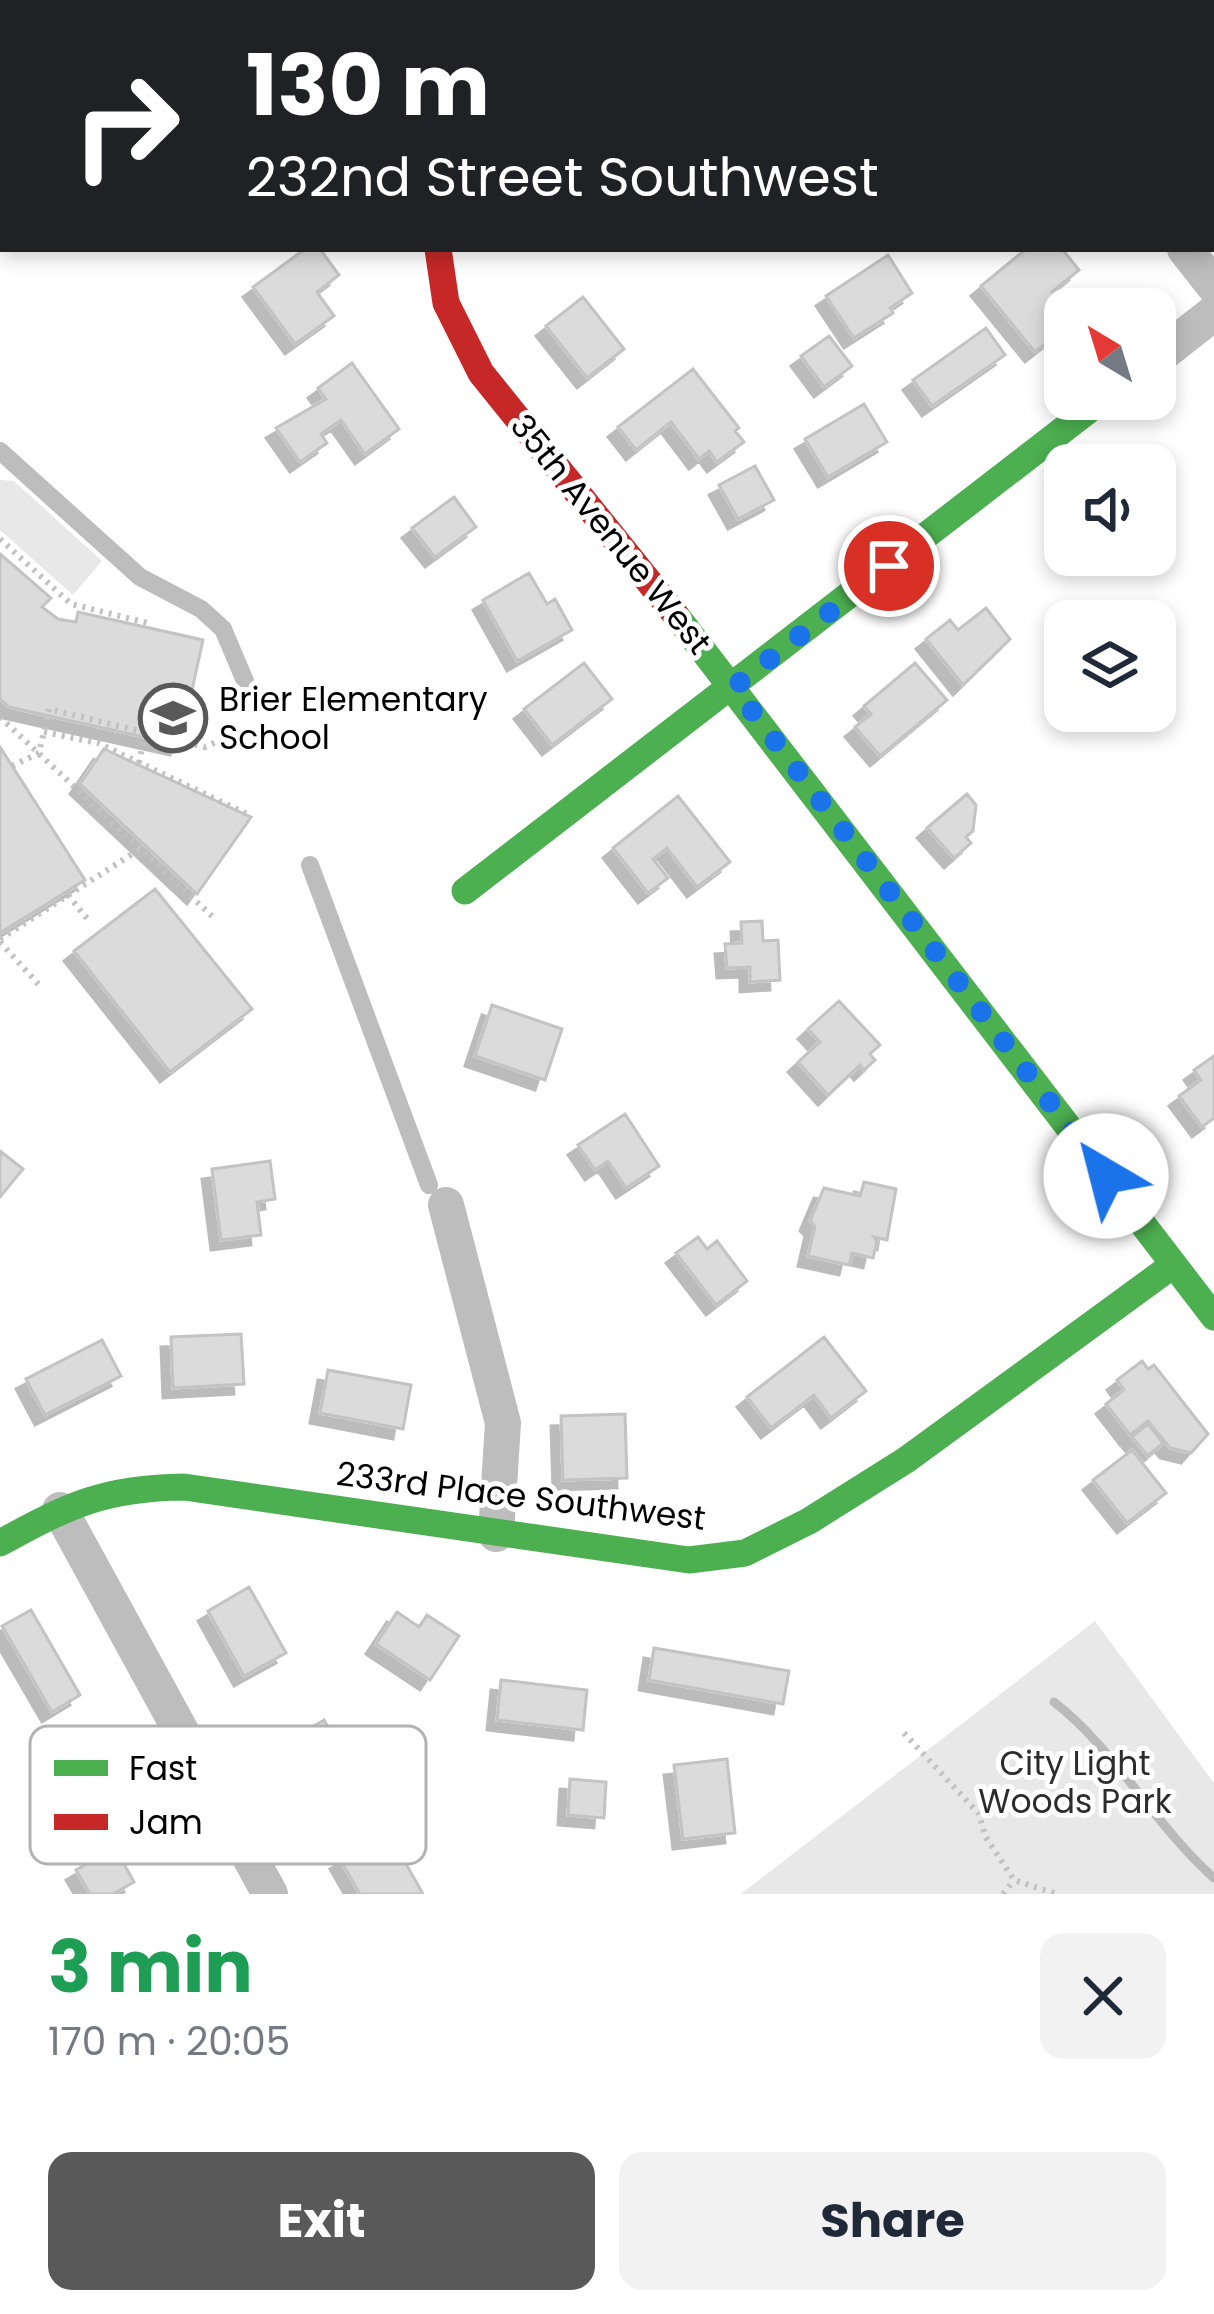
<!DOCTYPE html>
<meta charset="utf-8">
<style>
body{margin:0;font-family:Poppins,sans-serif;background:#f2f2f3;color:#1f2937;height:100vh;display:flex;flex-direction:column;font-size:45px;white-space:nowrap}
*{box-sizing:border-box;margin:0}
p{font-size:39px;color:#747a83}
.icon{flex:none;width:66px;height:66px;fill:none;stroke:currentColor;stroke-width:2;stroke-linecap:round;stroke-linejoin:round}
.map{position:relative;height:1894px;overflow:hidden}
.panel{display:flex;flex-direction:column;background:#fff;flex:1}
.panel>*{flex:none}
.banner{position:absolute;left:0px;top:0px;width:1215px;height:252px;box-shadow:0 6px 18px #0003;background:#202124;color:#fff;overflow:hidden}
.needle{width:78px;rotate:322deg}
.fabs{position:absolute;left:1044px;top:288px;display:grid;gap:24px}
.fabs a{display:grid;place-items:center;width:132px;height:132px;border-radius:24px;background:#fff;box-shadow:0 6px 18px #0003;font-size:60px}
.pin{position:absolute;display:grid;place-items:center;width:102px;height:102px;color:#fff;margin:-51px;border:6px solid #fff;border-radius:50%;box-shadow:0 3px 12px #0007}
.me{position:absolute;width:132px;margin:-66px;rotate:323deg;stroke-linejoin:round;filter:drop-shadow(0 0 9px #0008)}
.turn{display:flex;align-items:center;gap:42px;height:252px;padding:0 48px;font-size:54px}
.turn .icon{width:156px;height:156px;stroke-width:2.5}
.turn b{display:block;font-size:84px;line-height:102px}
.round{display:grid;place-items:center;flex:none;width:126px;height:126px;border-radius:24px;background:#f2f2f3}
.headline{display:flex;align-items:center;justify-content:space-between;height:204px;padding:0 48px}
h1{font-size:72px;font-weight:700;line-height:90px;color:#1e9e55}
.action{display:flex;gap:24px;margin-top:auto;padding:24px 48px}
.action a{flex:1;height:138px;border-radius:24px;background:#595959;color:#fff;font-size:48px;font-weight:700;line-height:138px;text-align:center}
.action a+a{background:#f2f2f3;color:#1f2937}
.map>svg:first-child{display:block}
</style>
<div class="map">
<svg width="1214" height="1894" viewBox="0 0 1214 1894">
<defs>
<filter id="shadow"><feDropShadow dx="-10" dy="10" stdDeviation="0" flood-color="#0004"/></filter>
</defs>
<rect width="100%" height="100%" fill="#fff"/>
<path fill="#e8e8e8" d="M 0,480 L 14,481 L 102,561 L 73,595 L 0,530 Z
M 1095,1621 L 1214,1783 L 1214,1894 L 741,1894 Z"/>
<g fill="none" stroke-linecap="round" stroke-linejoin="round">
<path stroke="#bababa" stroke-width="9" d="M 1054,1702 C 1115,1749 1155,1826 1214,1878"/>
</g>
<path fill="#dbdbdb" stroke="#c3c3c3" stroke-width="3" filter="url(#shadow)" d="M 305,249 L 320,249 L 339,275 L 317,292 L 334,316 L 295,344 L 253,287 Z
M 1026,249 L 1062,249 L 1079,270 L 1052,292 L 1065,309 L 1065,328 L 1035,352 L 981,286 Z
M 888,255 L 912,293 L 890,308 L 893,313 L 854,338 L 826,296 Z
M 583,297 L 624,349 L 587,378 L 546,326 Z
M 986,328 L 1005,355 L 932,406 L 913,380 Z
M 829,336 L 852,366 L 824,387 L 801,356 Z
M 352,363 L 399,429 L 365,454 L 341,420 L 321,434 L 327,443 L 300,462 L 276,428 L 326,399 L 318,388 Z
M 693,369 L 739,428 L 735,431 L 744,442 L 717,462 L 709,451 L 699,459 L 671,422 L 636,450 L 618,427 Z
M 864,404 L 887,442 L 828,477 L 805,439 Z
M 755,466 L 774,500 L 738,519 L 719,485 Z
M 454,497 L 476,527 L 435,557 L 412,528 Z
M 0,554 L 51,598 L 42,607 L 58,619 L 76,622 L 78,612 L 203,640 L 180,745 L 9,707 L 0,699 Z
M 529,573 L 547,604 L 555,599 L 572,630 L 517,661 L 483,600 Z
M 986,608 L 1010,639 L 963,685 L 926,639 L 950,620 L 958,630 Z
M 584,663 L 612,699 L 552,745 L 524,709 Z
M 915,663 L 947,700 L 880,756 L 855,727 L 871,714 L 864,706 Z
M 0,747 L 85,880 L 0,933 Z
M 104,749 L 251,817 L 197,894 L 80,784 Z
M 967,794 L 976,805 L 973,831 L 966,837 L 971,843 L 954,858 L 927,828 Z
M 678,796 L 730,862 L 697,887 L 667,848 L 653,859 L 668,878 L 648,893 L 613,848 Z
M 155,889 L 252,1009 L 170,1072 L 74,951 Z
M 762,921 L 763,941 L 778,940 L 780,980 L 750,982 L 750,967 L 727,968 L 725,944 L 742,943 L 741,922 Z
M 839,1001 L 880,1045 L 870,1054 L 875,1060 L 864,1070 L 860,1065 L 828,1095 L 798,1062 L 820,1042 L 808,1029 Z
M 492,1005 L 562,1029 L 545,1080 L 475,1056 Z
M 1214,1056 L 1214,1118 L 1202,1127 L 1179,1096 L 1201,1080 L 1194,1070 Z
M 625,1114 L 659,1166 L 626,1188 L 608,1161 L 595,1170 L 578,1145 Z
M 0,1151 L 23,1169 L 0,1197 Z
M 270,1161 L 275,1199 L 257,1202 L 261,1235 L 221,1240 L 212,1169 Z
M 864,1182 L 896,1189 L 887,1240 L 874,1237 L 877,1241 L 873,1258 L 852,1253 L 849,1265 L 808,1256 L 815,1226 L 810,1221 L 824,1188 L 860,1196 Z
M 698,1237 L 707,1249 L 717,1241 L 747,1281 L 716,1305 L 676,1253 Z
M 241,1334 L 244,1384 L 173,1388 L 171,1337 Z
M 824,1337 L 866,1391 L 831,1418 L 814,1395 L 771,1428 L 747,1397 Z
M 102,1340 L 121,1376 L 45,1415 L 26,1379 Z
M 1142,1361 L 1148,1369 L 1154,1365 L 1208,1434 L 1191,1453 L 1170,1448 L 1148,1421 L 1130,1435 L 1106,1404 L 1124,1390 L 1117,1380 Z
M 328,1370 L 411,1385 L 403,1429 L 320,1413 Z
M 625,1414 L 627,1478 L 563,1480 L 561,1416 Z
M 1148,1424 L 1163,1443 L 1148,1456 L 1132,1437 Z
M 1132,1450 L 1166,1493 L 1127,1523 L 1093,1480 Z
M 249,1587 L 286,1653 L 244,1676 L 208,1611 Z
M 31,1610 L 80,1695 L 52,1712 L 2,1626 Z
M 397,1612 L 419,1627 L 427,1615 L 459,1636 L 430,1680 L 376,1644 Z
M 654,1648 L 789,1671 L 783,1704 L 649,1680 Z
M 501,1680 L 587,1690 L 583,1730 L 497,1720 Z
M 324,1720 L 361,1786 L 320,1809 L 283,1744 Z
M 727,1759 L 735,1833 L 683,1839 L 674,1765 Z
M 570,1779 L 606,1782 L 604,1818 L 568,1815 Z
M 388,1832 L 423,1894 L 360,1894 L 340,1859 Z
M 115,1848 L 134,1882 L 113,1894 L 90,1894 L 76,1870 Z"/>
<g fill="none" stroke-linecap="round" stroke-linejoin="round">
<path stroke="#c2c2c2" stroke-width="6" stroke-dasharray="3 6" stroke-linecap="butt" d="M 0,539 L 71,604 L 152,624
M 0,717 L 215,919
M 44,732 L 98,743 L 251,816
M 139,763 L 145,732
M 12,766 L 39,753 L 49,709 L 205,747 L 223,739
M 68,895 L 89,921
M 0,939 L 140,849
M 0,942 L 40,986
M 904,1733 L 979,1814 L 985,1836 L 1014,1880 L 1057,1894
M 1003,1894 L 1014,1880"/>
<path stroke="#bdbdbd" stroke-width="18" d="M 0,451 L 140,577 L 201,609 L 223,629 L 245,681
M 310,865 L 429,1185"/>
<path stroke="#bdbdbd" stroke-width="36" d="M 991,0 L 993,3
M 456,3 L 456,0
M 1185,249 L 1214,286
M 1155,359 L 1214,313
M 446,1205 L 503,1423 L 496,1534
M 60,1510 L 270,1894"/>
<path stroke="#4caf50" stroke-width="27" d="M 675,614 L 1214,1317
M 465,891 L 1103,399
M 0,1543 C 69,1505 104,1488 184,1487 L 689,1560 L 745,1553 L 809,1521 L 906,1460 L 1173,1265"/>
<path stroke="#c62828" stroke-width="27" d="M 438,249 L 446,303 L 481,373 L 675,614"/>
</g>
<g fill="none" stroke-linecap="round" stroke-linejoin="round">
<path stroke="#1a73e8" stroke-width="21" stroke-dasharray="0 37.8" d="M 889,566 L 734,687 L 1106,1176"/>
</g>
<defs>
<symbol id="school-ring" viewBox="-11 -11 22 22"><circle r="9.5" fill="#fff" stroke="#595959" stroke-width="1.5"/><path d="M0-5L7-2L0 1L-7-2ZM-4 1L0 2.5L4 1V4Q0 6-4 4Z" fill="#595959"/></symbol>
</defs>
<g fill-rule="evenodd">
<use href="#school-ring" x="135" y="680" width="76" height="76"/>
</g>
<g text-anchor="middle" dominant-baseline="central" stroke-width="10" stroke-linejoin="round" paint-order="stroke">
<g font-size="33" fill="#000" stroke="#fff">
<text transform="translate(611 534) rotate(51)">35th Avenue West</text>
<text transform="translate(521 1496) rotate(7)">233rd Place Southwest</text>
</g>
<g font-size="33" fill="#000" stroke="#fff" text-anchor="start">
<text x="219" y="699">Brier Elementary<tspan x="219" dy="38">School</tspan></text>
</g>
<g font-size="33" fill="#2c2c2c" stroke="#fff">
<text x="1075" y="1763">City Light<tspan x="1075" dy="38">Woods Park</tspan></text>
</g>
</g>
<rect x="30" y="1726" width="396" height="138" rx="18" fill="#fff" stroke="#b2b2b2" stroke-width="3"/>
<rect x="54" y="1760" width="54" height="16" fill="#4caf50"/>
<rect x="54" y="1814" width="54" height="16" fill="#c62828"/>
<g font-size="33" fill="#000">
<text x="129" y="1780">Fast</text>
<text x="129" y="1834">Jam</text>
</g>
</svg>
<div class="fabs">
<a><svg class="needle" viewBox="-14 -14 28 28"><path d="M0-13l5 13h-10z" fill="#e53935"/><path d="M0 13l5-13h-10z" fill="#747a83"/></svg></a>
<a><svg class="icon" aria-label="sound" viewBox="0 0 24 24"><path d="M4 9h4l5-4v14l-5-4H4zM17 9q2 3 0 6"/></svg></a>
<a><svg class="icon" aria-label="layers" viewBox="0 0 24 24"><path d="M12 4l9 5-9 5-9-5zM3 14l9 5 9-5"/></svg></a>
</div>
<div class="pin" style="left:889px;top:566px;background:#d93025"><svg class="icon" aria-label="arrive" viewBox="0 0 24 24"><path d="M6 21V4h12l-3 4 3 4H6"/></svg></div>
<svg class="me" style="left:1106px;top:1176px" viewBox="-20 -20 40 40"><circle r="19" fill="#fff"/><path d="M0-13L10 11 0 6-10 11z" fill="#1a73e8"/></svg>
<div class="banner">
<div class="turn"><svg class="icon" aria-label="right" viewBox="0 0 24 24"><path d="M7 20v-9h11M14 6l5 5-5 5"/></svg><div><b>130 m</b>232nd Street Southwest</div></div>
</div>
</div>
<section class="panel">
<div class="headline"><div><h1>3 min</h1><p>170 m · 20:05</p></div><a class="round"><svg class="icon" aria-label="close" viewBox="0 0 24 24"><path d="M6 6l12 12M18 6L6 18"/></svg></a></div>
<div class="action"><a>Exit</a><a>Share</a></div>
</section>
